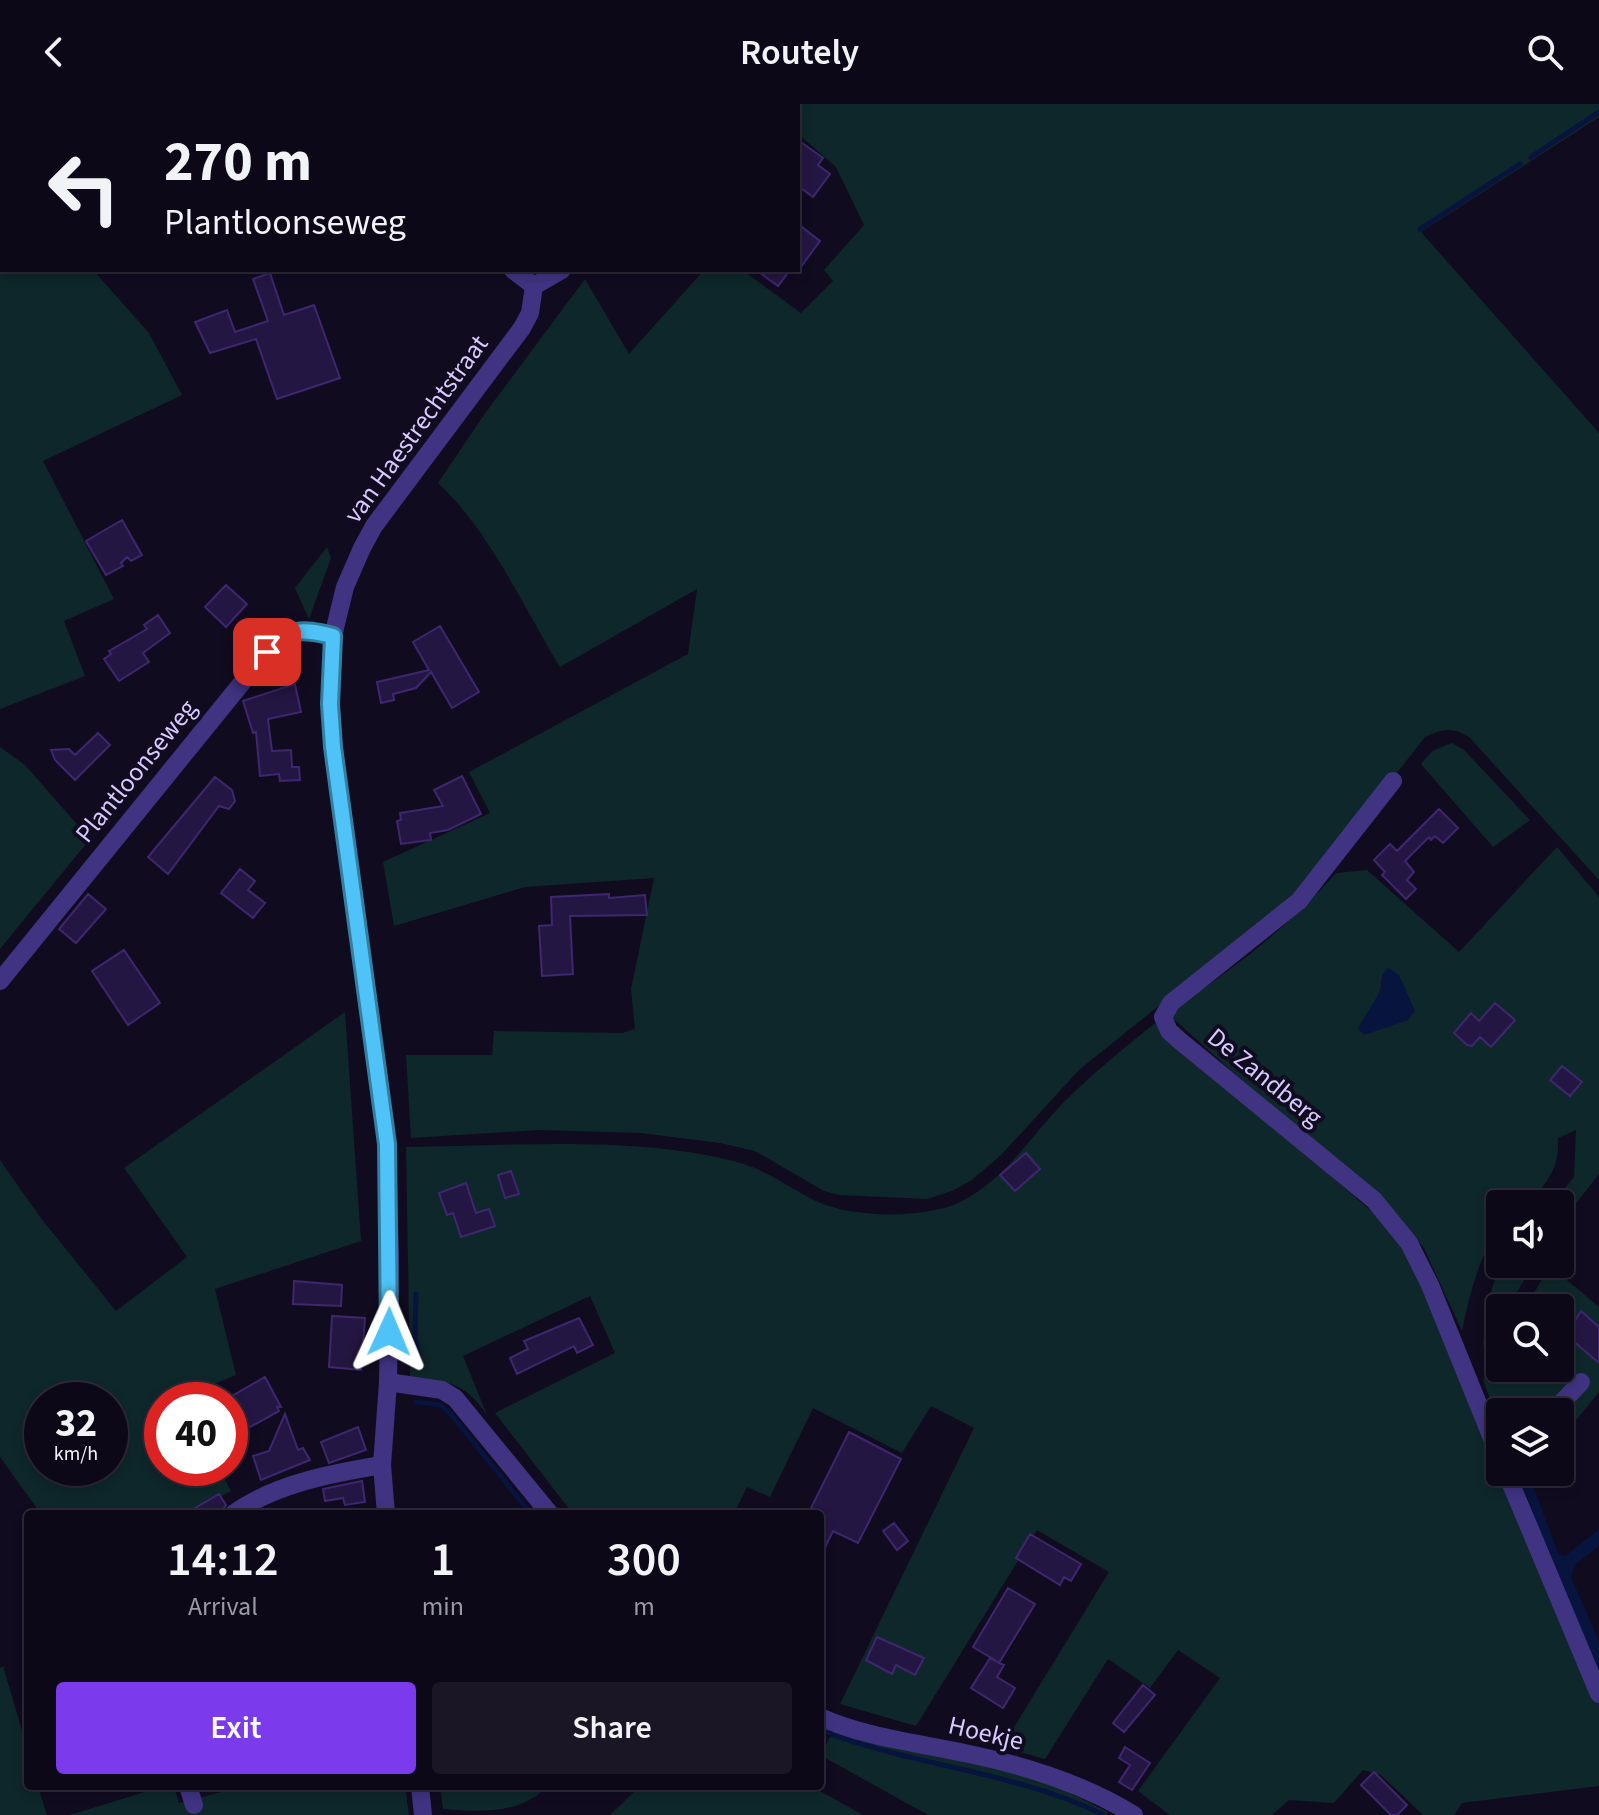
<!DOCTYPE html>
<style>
body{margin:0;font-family:"Source Sans 3",sans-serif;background:#1b1625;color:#f1f3f6;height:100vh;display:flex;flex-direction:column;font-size:30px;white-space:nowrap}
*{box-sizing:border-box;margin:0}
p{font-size:26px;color:#9a9aa2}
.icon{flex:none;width:44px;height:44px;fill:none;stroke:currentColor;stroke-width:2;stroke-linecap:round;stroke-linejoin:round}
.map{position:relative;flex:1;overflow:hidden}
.panel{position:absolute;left:24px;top:1406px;width:800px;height:280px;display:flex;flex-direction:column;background:#0d0818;border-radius:8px;box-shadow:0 4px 12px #0003,0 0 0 2px #2d2937}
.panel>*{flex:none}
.hud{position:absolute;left:0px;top:0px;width:800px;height:168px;box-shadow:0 4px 12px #0003,0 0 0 2px #2d2937;background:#0d0818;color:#f1f3f6;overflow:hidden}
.tools{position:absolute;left:1486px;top:1086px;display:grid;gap:16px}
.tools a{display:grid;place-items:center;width:88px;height:88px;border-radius:8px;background:#0d0818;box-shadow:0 4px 12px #0003,0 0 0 2px #2d2937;font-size:40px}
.speed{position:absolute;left:24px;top:1278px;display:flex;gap:16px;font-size:40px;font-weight:700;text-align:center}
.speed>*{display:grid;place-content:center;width:104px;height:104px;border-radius:50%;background:#0d0818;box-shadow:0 4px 12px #0003,0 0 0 2px #2d2937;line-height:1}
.speed small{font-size:20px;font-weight:400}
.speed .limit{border:12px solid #d22;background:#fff;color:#111}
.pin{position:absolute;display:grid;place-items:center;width:68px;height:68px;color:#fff;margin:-34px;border-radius:16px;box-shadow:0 4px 12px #0006}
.me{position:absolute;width:88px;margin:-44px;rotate:1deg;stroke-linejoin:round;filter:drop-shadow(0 0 6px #0008)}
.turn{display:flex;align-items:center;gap:28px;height:168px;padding:0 32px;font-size:36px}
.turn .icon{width:104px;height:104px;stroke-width:2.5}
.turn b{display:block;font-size:56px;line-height:68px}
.eta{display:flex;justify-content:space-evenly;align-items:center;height:136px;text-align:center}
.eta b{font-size:48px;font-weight:600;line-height:56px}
.primary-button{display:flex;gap:16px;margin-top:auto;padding:16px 32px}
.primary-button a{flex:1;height:92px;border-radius:8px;background:#7c3aed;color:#fff;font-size:32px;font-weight:600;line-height:92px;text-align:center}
.primary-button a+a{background:#1b1625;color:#f1f3f6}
header{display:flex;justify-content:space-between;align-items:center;height:104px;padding:0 32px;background:#0d0818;font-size:36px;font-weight:600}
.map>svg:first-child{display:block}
</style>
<header><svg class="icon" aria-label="back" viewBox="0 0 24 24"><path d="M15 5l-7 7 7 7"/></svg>Routely<svg class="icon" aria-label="search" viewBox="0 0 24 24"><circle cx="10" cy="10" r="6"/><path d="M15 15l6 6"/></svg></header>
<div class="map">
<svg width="1599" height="1711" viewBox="0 0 1599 1711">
<rect width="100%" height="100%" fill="#110b20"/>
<path fill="#0e272a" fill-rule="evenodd" d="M 763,0 L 1599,0 L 1599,13 L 1421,128 L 1599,329 L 1599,776 L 1470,634 C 1454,622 1442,625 1425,633 L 1310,780 L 1079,966 L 1001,1051 L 972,1076 L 952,1087 L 927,1095 L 840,1091 L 824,1087 L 755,1047 L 720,1039 L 641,1029 L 540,1026 L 411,1034 L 406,951 L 492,951 L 494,927 L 622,929 L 635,925 L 631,885 L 654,774 L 525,783 L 394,822 L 383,758 L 490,709 L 469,668 L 688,550 L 697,485 L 560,563 C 524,504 489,426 438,379 L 486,308 L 585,175 L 629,250 L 704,166 L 742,166 L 801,209 L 833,177 L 824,166 L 864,121 L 836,63 L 798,30 L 798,2 Z
M 0,136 L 2,166 L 93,166 L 149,229 L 182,291 L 43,357 L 114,495 L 64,517 L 85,572 L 0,605 Z
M 327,443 L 331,454 L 309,515 L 295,484 Z
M 1452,639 L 1464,646 L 1530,716 L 1493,743 L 1421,660 L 1432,647 Z
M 0,643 L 25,661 L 90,735 L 0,845 Z
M 1557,743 L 1599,793 L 1599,1070 L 1560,1120 L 1560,1100 L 1552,1100 L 1574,1073 L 1576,1026 L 1558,1034 C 1560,1063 1547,1081 1526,1100 L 1500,1100 C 1500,1128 1492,1129 1483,1153 C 1473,1177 1467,1202 1462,1227 L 1424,1144 L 1405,1122 L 1167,909 C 1232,866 1283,828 1336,769 L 1367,766 L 1459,848 ZM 1383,869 L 1408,916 L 1371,904 L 1380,888 Z
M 345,908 L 361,1137 L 215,1185 L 236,1271 L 183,1293 L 183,1296 L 162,1296 L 162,1364 L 219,1364 L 231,1387 L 188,1410 L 41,1410 L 0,1353 L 0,1056 L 40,1113 L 116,1207 L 187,1153 L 124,1064 ZM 42,1296 L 110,1296 L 110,1364 L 42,1364 Z
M 1155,919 L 1393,1126 L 1413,1152 L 1599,1593 L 1599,1682 L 1462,1699 L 1454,1711 L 1423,1711 L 1381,1671 L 1363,1666 L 1334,1699 L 1289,1696 L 1272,1711 L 1170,1711 L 1138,1687 L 1220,1574 L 1178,1546 L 1150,1584 L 1108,1555 L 1045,1655 L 1002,1643 L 1109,1468 L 1037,1426 L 916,1622 L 840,1600 L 974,1324 L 931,1302 L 902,1349 L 813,1304 L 770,1393 L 747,1383 L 734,1410 L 573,1410 L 495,1309 L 615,1249 L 590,1192 L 463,1252 L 487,1311 C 464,1277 448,1278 410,1273 L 406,1043 C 510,1042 637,1031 737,1058 C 767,1066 791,1085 818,1098 C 853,1114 926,1115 960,1098 C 1005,1076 1030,1033 1064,998 C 1092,970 1123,945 1155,919 Z
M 1500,1159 L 1534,1160 L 1507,1204 L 1500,1204 L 1500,1215 L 1483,1242 L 1487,1200 Z
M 1550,1162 L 1599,1203 L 1599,1288 L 1560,1336 L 1560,1308 L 1500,1308 L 1500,1322 L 1483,1276 L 1500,1247 L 1500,1264 L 1560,1264 L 1560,1204 L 1525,1204 Z
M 3,1562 L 28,1647 L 28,1682 L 38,1682 L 47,1711 L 0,1711 L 0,1564 Z
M 834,1626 C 900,1648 970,1653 1036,1675 C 1061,1683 1084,1696 1108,1708 L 1106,1711 L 928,1711 L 820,1651 Z
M 164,1682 L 174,1682 L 179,1699 L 244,1682 L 405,1682 L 409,1711 L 70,1711 Z
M 440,1682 L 548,1682 C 519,1711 481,1708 443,1705 Z
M 640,1682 L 811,1682 L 863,1711 L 610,1711 Z"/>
<path fill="#06143e" d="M 1388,864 L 1399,871 L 1415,907 L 1408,916 L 1364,931 L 1358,924 L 1380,888 L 1383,870 Z
M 1530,1374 L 1559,1451 L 1565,1452 L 1599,1425 L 1599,1442 L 1575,1461 L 1571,1473 L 1599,1537 L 1599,1568 L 1557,1472 L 1523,1381 Z"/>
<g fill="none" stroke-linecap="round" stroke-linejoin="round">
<path stroke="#06143e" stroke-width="5" d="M 1531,53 L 1599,8
M 1420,125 L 1520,60
M 416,1190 L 415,1233 L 420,1260
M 417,1298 L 440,1301 L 450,1309 L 531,1410
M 820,1626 C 912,1662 1013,1667 1102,1710"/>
</g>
<path fill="#241642" stroke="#3e276f" stroke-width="2" d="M 798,36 L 823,54 L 818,61 L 830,70 L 813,93 L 798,82 Z
M 798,120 L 820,137 L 798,167 Z
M 756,166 L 790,166 L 778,182 Z
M 270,169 L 284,211 L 314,201 L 340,274 L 277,295 L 256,235 L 210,249 L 195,218 L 227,206 L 235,228 L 268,217 L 253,175 Z
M 122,416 L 142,451 L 131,457 L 127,453 L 121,459 L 123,462 L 106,471 L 86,437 Z
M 226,481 L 247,500 L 226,523 L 205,503 Z
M 158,511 L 170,529 L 143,549 L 149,558 L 119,577 L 104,555 L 111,550 L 109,547 L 147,525 L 144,521 Z
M 440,522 L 479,588 L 452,604 L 431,568 L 416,584 L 393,590 L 394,596 L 381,599 L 377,578 L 429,566 L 413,538 Z
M 295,580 L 301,608 L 268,615 L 272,647 L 291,646 L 292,663 L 299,663 L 300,676 L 280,677 L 279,670 L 260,672 L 256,628 L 253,629 L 243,597 Z
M 98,629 L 110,641 L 75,676 L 55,656 L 51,646 L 69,645 L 75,651 Z
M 462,672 L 481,710 L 448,726 L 430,729 L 431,736 L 401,740 L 397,717 L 401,716 L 400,709 L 443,702 L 434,686 Z
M 215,673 L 232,686 L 235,697 L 229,705 L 219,702 L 168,770 L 148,753 Z
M 1439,705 L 1458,724 L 1443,739 L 1435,732 L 1431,736 L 1429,733 L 1405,757 L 1414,768 L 1407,776 L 1416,785 L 1406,795 L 1382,771 L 1385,768 L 1374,756 L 1390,740 L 1397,747 Z
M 240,765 L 255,777 L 248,786 L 265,799 L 253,814 L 221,789 Z
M 88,790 L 106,805 L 76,839 L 59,825 Z
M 609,790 L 609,794 L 645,791 L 647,811 L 570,812 L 573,870 L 542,872 L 539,822 L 552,821 L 551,793 Z
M 124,846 L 160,899 L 128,921 L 92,867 Z
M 1495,899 L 1515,916 L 1491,943 L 1480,933 L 1472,942 L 1467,941 L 1454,929 L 1471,909 L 1479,917 Z
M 1562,962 L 1582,978 L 1570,992 L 1550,976 Z
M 1026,1049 L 1040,1065 L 1015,1087 L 1000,1071 Z
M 511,1067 L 519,1090 L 505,1094 L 498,1071 Z
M 466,1079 L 476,1109 L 489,1105 L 495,1122 L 461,1133 L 453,1109 L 447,1111 L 439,1089 Z
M 294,1177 L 342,1181 L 341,1202 L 293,1200 Z
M 1581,1207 L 1599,1223 L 1599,1259 L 1566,1231 Z
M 332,1212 L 365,1214 L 361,1266 L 329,1263 Z
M 579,1214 L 593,1241 L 577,1249 L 574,1242 L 517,1270 L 510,1254 L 528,1245 L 524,1237 Z
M 265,1273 L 281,1303 L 277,1303 L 279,1307 L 230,1334 L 230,1293 Z
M 285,1310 L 298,1346 L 303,1344 L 310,1356 L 261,1376 L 253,1352 L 269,1347 Z
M 358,1323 L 366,1346 L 329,1359 L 321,1338 Z
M 849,1328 L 901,1355 L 858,1439 L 833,1427 L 820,1454 L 820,1410 L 808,1410 Z
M 362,1377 L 365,1398 L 345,1401 L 343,1394 L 325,1397 L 323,1385 Z
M 219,1390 L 226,1401 L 222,1407 L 217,1410 L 185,1410 Z
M 894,1419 L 908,1437 L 897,1446 L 883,1427 Z
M 1030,1430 L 1081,1460 L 1071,1477 L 1064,1473 L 1060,1481 L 1016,1454 Z
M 1008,1484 L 1035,1500 L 999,1559 L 1004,1561 L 997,1573 L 1015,1584 L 1003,1604 L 971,1584 L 990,1554 L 998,1558 L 973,1543 Z
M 877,1533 L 924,1554 L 915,1571 L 896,1561 L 892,1570 L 866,1556 Z
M 1143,1581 L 1155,1591 L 1124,1628 L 1113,1619 Z
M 1125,1643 L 1150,1659 L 1132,1686 L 1119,1678 L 1130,1661 L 1119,1654 Z
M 1374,1668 L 1407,1701 L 1397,1711 L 1391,1711 L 1361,1681 Z"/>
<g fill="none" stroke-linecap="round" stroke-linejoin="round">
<path stroke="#403382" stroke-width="18" d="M 427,2 L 427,0
M 693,2 L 694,0
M 0,114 L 2,113
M 513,166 L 534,182
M 1393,677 L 1299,797 L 1171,899 L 1163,913 L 1169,927 L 1179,936 L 1374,1096 L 1409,1139 L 1430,1181 L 1500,1354
M 0,877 L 267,548 C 293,524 299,524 333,532
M 388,1278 L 442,1286 L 455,1294 L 550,1410
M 1553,1308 L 1581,1278
M 1506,1368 L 1599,1590
M 233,1410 C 274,1380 333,1369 382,1361
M 386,1410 L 382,1361 L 388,1278 L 390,1153 L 387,1040 L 333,643 L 330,600 L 333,532 L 345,483 L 362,444 L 374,422 L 522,224 L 530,209 L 534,182 L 562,166
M 820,1613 C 867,1634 919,1639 969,1650 C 1027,1662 1084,1680 1134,1711
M 188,1682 L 194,1701
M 420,1682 L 423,1711"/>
</g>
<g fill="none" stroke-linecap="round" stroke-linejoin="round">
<defs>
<path id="route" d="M 267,548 C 292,524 299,524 333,532 L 330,600 L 333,643 L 387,1040 L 389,1228"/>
</defs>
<use href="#route" stroke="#337fa1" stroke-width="20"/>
<use href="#route" stroke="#4fc3f7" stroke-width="14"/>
</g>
<g text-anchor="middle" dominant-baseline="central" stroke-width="8" stroke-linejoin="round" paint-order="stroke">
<g font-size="26" fill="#d6caff" stroke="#110b20">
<text transform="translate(416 325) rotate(-54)">van Haestrechtstraat</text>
<text transform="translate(136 667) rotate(-51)">Plantloonseweg</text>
<text transform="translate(1265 973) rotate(39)">De Zandberg</text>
<text transform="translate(986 1629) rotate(13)">Hoekje</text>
</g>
</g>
</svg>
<div class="tools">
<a><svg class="icon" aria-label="sound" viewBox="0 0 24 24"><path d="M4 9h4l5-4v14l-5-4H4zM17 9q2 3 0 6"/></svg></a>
<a><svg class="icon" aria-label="search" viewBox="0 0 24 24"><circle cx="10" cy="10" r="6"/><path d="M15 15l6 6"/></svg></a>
<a><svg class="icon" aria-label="layers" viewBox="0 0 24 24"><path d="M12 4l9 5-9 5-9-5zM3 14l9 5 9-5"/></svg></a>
</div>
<div class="speed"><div>32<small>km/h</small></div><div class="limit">40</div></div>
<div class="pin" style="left:267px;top:548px;background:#d93025"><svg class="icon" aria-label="arrive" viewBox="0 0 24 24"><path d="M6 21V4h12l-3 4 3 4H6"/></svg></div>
<svg class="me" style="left:389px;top:1228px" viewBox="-20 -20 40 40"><path d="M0-17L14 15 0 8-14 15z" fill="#4fc3f7" stroke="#fff" stroke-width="4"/></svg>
<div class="hud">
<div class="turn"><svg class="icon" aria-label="left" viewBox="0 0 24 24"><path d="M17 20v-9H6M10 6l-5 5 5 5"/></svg><div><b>270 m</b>Plantloonseweg</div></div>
</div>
<section class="panel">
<div class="eta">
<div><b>14:12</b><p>Arrival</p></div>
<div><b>1</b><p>min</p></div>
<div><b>300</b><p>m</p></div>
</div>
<div class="primary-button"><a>Exit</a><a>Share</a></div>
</section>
</div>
